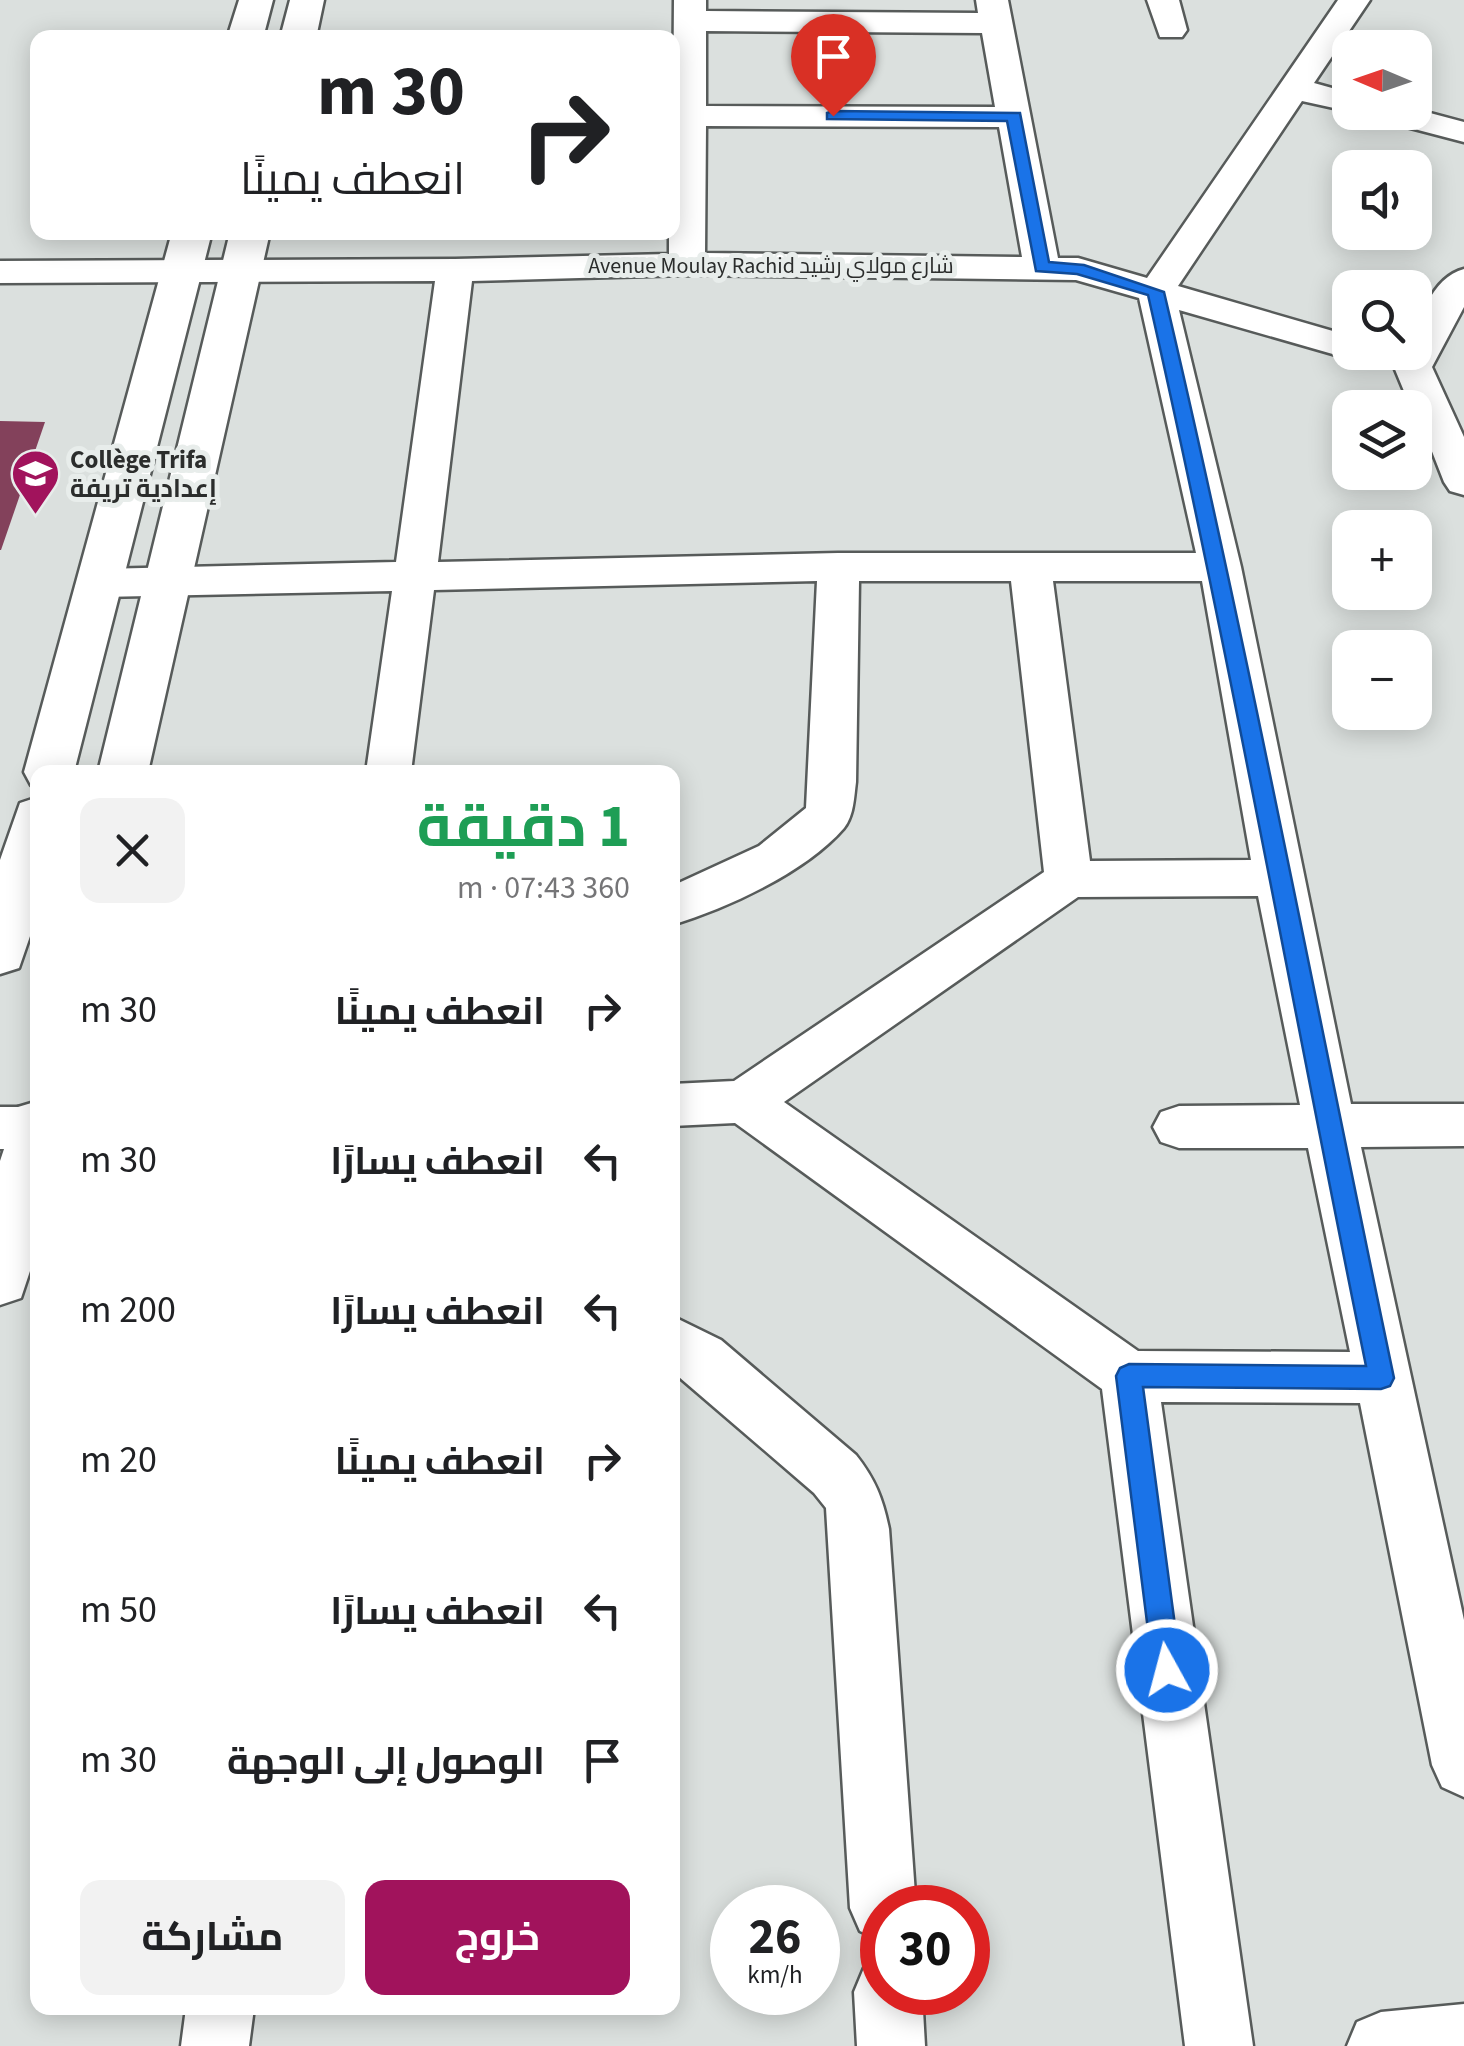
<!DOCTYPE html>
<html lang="ar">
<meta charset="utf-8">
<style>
body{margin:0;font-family:"Source Sans 3",Cairo,sans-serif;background:#f2f2f2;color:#202124;direction:rtl;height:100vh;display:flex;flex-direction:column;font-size:38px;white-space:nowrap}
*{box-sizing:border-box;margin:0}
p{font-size:32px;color:#757577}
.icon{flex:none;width:55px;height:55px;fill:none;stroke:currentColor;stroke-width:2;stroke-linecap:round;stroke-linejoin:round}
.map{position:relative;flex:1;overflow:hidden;direction:ltr}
.details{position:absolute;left:30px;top:765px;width:650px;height:1250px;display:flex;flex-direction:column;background:#fff;border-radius:20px;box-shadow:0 5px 25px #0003;direction:rtl}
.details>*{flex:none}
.banner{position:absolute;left:30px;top:30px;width:650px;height:210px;border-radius:20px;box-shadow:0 5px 25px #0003;direction:rtl;background:#fff;color:#202124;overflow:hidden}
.needle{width:65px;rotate:272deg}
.tools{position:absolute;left:1332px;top:30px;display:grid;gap:20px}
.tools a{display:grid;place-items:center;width:100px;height:100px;border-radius:20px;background:#fff;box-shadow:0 5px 25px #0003;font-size:50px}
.speed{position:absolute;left:710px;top:1885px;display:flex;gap:20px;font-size:50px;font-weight:700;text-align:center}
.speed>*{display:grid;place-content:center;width:130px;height:130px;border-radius:50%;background:#fff;box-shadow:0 5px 25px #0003;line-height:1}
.speed small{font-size:25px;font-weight:400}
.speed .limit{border:15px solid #d22;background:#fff;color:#111}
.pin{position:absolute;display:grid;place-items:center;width:85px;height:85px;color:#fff;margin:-102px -42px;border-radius:50% 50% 50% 0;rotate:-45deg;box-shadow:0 0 10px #0007}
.pin .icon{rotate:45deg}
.me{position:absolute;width:110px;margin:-55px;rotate:353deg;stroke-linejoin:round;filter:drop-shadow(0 0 8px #0008)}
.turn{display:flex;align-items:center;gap:35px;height:210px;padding:0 50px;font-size:45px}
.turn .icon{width:130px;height:130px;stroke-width:2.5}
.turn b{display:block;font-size:70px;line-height:85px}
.round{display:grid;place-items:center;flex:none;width:105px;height:105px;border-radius:20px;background:#f2f2f2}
.head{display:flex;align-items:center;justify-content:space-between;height:170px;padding:0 50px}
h1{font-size:60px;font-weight:700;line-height:75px;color:#1e9e55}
.button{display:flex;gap:20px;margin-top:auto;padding:20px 50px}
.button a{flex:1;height:115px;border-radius:20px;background:#a1135c;color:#fff;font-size:40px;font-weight:700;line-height:115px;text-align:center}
.button a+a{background:#f2f2f2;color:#202124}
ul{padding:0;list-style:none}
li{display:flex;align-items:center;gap:30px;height:150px;padding:0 50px}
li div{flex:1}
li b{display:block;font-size:38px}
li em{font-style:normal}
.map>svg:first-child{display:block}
</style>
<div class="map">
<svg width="1464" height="2046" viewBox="0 0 1464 2046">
<rect width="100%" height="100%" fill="#dbe0de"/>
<path fill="#83415b" d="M 0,421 L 45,422 L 1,550 L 0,550 Z"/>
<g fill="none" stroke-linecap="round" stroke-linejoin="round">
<defs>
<path id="street" d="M 674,0 L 706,0 L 706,11 L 978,13 L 976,0 L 1008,0 L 1058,258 L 1078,258 L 1147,278 L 1338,0 L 1370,0 L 1314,83 L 1350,93 L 1352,112 L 1302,101 L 1178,286 L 1350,336 L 1350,352 L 1366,352 L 1350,359 L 1179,310 L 1241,567 L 1351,1104 L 1464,1104 L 1464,1146 L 1361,1147 L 1464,1620 L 1464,1797 L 1442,1787 L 1432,1765 L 1360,1403 L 1161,1402 L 1253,2046 L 1185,2046 L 1102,1389 L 735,1123 L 672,1126 L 672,1084 L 734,1081 L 1044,872 L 1011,581 L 859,581 L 856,782 C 854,797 854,815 844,828 C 806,872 728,908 672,925 L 672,886 L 759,846 L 806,808 L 817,581 L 434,590 L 411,772 L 366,772 L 392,591 L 101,597 L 86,593 L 80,583 L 86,573 L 101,569 L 396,562 L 435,281 L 0,283 L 0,261 L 455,259 L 669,254 L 669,232 L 672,232 ZM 706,31 L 982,33 L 995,107 L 706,106 ZM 706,126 L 999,127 L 1022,257 L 705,253 ZM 687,275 L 1076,280 L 1139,298 L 1196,553 L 838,553 L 438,562 L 472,281 ZM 1053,581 L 1202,581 L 1251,860 L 1090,861 ZM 1258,896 L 1300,1105 L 1179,1106 L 1161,1112 L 1153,1127 L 1161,1142 L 1179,1148 L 1308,1148 L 1350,1352 L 1138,1351 L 784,1102 L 1078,897 Z
M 1147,0 L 1179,0 L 1187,30 L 1182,37 L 1160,37 Z
M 1415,109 L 1464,122 L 1464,142 L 1376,119 L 1371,112 L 1415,112 Z
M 1464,269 L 1464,307 L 1432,367 L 1464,437 L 1464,495 L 1450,491 L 1444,482 L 1415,408 L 1411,408 L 1394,367 L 1402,352 L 1415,352 C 1415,323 1432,277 1464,269 Z
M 0,1107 L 38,1107 L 38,1149 L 0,1149 Z
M 672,1316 L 721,1340 L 856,1455 C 875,1479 883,1499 889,1529 L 916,1908 L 882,1908 L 882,1941 L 860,1931 L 850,1908 L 826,1508 L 814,1493 L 672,1371 Z
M 882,1961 L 882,1992 L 922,1992 L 925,2046 L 857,2046 L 854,1992 L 864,1968 Z
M 1464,2004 L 1464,2046 L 1347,2046 L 1357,2022 L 1381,2012 Z
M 186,2008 L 254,2008 L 249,2046 L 181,2046 Z"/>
<path id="secondary" d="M 239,0 L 273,0 L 263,38 L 227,38 Z
M 290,0 L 324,0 L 316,38 L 280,38 Z
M 172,232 L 212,232 L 74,772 L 38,772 L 38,787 L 31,785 L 24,772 Z
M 230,232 L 270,232 L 148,772 L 98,772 Z
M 38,797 L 38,913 L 19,968 L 0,974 L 0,860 L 20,803 Z
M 38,1101 L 38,1247 L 21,1298 L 0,1305 L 0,1161 L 18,1107 Z"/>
</defs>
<use href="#street" stroke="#575b5a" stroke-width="5"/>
<use href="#secondary" stroke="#575b5a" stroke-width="5"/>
<use href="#street" fill="#fff" fill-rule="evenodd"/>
<use href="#secondary" fill="#fff" fill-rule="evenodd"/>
</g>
<path fill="#1a73e8" stroke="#114b97" stroke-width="2.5" d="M 833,111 L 1020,113 L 1049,262 L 1084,265 L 1164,292 C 1249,652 1318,1016 1394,1378 L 1390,1386 L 1381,1389 L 1143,1387 L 1181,1670 L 1177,1679 L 1167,1683 L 1157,1679 L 1153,1670 L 1116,1376 L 1120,1368 L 1129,1364 L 1366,1366 C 1293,1009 1229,650 1148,295 L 1077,274 L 1036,271 L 1007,121 L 827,119 L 827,113 Z"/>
<defs>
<symbol id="school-pin" viewBox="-11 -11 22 30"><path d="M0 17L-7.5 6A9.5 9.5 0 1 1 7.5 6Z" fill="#a1135c" stroke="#e8edeb"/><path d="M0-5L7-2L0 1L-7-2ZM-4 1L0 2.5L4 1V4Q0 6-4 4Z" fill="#fff"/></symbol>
</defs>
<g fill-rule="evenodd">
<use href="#school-pin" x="8" y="446" width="55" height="75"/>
</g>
<g text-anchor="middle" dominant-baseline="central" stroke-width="10" stroke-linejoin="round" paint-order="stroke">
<g font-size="22" fill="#2b2d2c" stroke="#e8edeb">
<text x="771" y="266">Avenue Moulay Rachid شارع مولاي رشيد</text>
</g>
<g font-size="25" font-weight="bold" fill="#2b2d2c" stroke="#e8edeb" text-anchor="start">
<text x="70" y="460">Collège Trifa<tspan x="70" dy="29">إعدادية تريفة</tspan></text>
</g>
</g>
</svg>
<div class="tools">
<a><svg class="needle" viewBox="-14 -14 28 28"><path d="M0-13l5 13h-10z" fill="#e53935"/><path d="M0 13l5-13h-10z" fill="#757577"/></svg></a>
<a><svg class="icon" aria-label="sound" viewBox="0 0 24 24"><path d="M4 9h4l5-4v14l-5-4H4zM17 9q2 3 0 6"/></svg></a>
<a><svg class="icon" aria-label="search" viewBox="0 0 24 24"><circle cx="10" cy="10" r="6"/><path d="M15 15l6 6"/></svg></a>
<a><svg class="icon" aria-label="layers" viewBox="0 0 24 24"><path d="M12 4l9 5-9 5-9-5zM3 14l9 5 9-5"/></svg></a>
<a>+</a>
<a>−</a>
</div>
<div class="speed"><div>26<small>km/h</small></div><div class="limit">30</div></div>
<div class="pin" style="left:833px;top:116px;background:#d93025"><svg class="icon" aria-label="arrive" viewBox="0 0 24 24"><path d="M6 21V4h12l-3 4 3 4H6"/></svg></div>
<svg class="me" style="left:1167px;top:1670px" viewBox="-20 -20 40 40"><circle r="17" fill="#1a73e8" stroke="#fff" stroke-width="3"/><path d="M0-11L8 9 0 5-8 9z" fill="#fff"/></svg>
<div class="banner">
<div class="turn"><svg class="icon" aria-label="right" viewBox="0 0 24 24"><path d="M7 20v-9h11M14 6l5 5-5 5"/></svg><div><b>30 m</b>انعطف يمينًا</div></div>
</div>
<section class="details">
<div class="head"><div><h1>1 دقيقة</h1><p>360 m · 07:43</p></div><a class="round"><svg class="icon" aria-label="close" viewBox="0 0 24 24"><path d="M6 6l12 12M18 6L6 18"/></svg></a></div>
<ul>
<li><svg class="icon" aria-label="right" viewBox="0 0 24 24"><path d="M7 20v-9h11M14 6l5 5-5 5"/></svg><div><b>انعطف يمينًا</b></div><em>30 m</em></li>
<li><svg class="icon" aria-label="left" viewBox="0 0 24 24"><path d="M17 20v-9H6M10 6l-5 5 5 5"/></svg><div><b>انعطف يسارًا</b></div><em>30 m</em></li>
<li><svg class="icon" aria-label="left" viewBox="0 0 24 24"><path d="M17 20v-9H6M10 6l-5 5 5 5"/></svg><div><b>انعطف يسارًا</b></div><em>200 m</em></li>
<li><svg class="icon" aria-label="right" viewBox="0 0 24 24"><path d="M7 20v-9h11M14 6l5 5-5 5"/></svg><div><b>انعطف يمينًا</b></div><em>20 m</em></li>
<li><svg class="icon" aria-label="left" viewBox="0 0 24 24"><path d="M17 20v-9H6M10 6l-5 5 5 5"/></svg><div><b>انعطف يسارًا</b></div><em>50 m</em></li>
<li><svg class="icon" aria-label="arrive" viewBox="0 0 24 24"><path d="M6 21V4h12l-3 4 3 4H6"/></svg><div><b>الوصول إلى الوجهة</b></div><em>30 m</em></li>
</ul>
<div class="button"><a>خروج</a><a>مشاركة</a></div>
</section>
</div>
